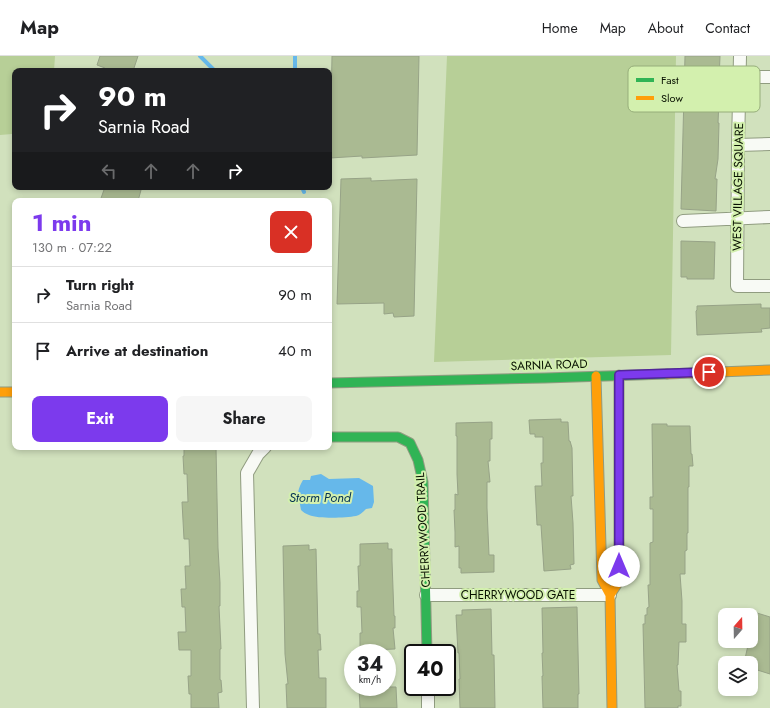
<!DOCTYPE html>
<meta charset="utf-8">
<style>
body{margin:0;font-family:Jost,sans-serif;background:#f6f6f6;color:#202124;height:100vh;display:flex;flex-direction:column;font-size:15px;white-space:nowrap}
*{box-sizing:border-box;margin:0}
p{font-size:13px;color:#757577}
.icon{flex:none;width:22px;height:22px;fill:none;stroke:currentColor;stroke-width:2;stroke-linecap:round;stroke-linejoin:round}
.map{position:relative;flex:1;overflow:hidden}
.drawer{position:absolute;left:12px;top:142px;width:320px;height:252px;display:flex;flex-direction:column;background:#fff;border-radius:8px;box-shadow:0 2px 6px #0003}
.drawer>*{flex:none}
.top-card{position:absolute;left:12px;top:12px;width:320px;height:122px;border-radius:8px;box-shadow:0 2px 6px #0003;background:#202124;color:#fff;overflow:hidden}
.needle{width:26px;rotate:20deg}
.fabs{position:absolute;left:718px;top:552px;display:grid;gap:8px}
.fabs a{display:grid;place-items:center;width:40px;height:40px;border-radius:8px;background:#fff;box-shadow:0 2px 6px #0003;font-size:20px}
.speed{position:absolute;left:344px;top:588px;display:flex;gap:8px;font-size:20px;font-weight:700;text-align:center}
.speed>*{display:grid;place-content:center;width:52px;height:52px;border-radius:50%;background:#fff;box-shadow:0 2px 6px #0003;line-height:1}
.speed small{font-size:10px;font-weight:400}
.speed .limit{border:2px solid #111;border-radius:6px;background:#fff;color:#111}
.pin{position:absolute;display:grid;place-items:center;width:34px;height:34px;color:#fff;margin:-17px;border:2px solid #fff;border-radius:50%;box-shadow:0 1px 4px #0007}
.me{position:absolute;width:44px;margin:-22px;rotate:0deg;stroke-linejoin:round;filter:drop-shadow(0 0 3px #0008)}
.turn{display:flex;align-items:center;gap:14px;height:84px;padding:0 20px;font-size:18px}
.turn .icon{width:52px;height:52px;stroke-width:2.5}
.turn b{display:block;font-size:28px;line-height:34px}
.lanes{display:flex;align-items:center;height:38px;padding:0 20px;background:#0003;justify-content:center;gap:20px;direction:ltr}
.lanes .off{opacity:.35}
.round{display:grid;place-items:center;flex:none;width:42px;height:42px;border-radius:8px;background:#f6f6f6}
.summary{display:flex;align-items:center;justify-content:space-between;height:68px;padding:0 20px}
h1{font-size:24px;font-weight:700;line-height:30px;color:#7c3aed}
.action{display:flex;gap:8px;margin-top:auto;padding:8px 20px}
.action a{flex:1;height:46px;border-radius:8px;background:#7c3aed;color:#fff;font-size:16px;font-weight:700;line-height:46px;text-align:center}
.action a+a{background:#f6f6f6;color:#202124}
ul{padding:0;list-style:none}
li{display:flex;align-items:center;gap:12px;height:56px;padding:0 20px;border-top:1px solid #e0e0e0}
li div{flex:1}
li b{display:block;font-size:15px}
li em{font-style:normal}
header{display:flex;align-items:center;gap:24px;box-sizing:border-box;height:56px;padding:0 20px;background:#fff;border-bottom:1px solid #e0e0e0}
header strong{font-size:19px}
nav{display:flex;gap:22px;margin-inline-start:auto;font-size:14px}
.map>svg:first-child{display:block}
</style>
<header>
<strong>Map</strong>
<nav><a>Home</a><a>Map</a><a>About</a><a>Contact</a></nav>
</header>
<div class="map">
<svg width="770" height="652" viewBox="0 0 770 652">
<rect width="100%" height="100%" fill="#d1e1bd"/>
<path fill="#b7cf97" d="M 0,0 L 55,0 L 54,15 L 15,15 L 15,76 L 12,78 L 0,79 Z
M 447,0 L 676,0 L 671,299 L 434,306 Z"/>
<path fill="#66b8ea" d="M 321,418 L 329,423 L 359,422 L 373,430 L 374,446 L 372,452 L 366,453 C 363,456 360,459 356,460 C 345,462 319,463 309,459 C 306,458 303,456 301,454 C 299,440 295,438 303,424 L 310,424 L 311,420 Z"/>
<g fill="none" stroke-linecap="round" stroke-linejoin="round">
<path stroke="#66b8ea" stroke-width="4" d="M 200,0 L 215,15
M 295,0 L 295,15
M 302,131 L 304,136"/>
</g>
<path fill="#aaba92" stroke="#97a387" d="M 100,0 L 138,0 L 133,15 L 104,15 L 105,12 L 97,9 Z
M 332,0 L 419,0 L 417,99 L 362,102 L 362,100 L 330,102 Z
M 685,0 L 720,0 L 719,24 L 717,44 L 719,44 L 718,67 L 719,67 L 718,103 L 715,123 L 717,123 L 716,155 L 681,153 Z
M 371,122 L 371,125 L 417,123 L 414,260 L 394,261 L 393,257 L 384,258 L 384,247 L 337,248 L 341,123 Z
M 105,131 L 130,131 L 141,134 L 138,145 L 100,145 Z
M 681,185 L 715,186 L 714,223 L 687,223 L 687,221 L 681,221 Z
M 761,248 L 761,252 L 770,252 L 770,272 L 761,273 L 762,276 L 697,279 L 696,255 L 697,254 L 697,250 Z
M 561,363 L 561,366 L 568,366 L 569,385 L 570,385 L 572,392 L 573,440 L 571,440 L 573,467 L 574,508 L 570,509 L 571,513 L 544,515 L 541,469 L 537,469 L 535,430 L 542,430 L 541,407 L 543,407 L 543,381 L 535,381 L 535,378 L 530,378 L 529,364 Z
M 492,366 L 492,383 L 490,383 L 490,405 L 488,405 L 490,426 L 487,426 L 487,452 L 489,499 L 494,499 L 494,516 L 461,517 L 461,512 L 459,512 L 459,490 L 455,491 L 455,476 L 454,454 L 455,454 L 455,438 L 458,439 L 457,418 L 457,380 L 456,380 L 456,367 Z
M 652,368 L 667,368 L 667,370 L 690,370 L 691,398 L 692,398 L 693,410 L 689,410 L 689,431 L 688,431 L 688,477 L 687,477 L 687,494 L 685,495 L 685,518 L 680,518 L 682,545 L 682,568 L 686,568 L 686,586 L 679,586 L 678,609 L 677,609 L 679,635 L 681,635 L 681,650 L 678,650 L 678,652 L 645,652 L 643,568 L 645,568 L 645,559 L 647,559 L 647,552 L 649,551 L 648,529 L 650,529 L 650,487 L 653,486 L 653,453 L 650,453 L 650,441 L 653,441 Z
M 184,391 L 216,391 L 218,492 L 220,527 L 220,550 L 219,550 L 221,593 L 220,593 L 220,624 L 221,624 L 222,636 L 218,637 L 219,652 L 191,652 L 191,638 L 189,638 L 188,620 L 191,620 L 191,594 L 179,594 L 178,576 L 186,576 L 185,551 L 182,551 L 181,533 L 186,533 L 185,510 L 190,510 L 189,483 L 184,483 L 182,446 L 188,446 L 187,418 L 184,418 L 183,400 L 184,400 Z
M 388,487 L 388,493 L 392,493 L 392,505 L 394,560 L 395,560 L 395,572 L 393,572 L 395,593 L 369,594 L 369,592 L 360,592 L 360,577 L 362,577 L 361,551 L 357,551 L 357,535 L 359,535 L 358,510 L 360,510 L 360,488 Z
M 309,489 L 309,494 L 316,493 L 318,578 L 320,578 L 321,594 L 318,594 L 319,622 L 326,622 L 326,652 L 287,652 L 286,628 L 288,628 L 285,598 L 283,490 Z
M 577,551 L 579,638 L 578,638 L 578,652 L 543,652 L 542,620 L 543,620 L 542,597 L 543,597 L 542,552 Z
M 491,553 L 492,599 L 494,599 L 495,652 L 460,652 L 459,623 L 460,623 L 459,597 L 458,597 L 456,559 L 462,559 L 462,554 Z
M 757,557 L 770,561 L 770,618 L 751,612 L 751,607 L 744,607 L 749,585 L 751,585 L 751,578 Z
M 359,631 L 396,631 L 397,652 L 360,652 Z"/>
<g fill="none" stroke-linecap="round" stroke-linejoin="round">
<defs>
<path id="street" d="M 740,0 L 738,89 L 737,230 L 770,230
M 740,21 L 770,21
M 738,89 L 770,88
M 683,165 L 770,161
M 426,539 L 610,539
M 428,631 L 428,652
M 253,652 L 247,417 L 258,398 L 265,391"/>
<path id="fast" d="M 329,327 L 545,322 L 667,318
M 329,381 L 398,381 L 410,387 L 418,404 L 423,426 L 427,597"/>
<path id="slow" d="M 667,318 L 770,314
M 596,320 L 602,524 L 610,539 L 612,652
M 0,336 L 15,336
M 610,539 L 619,525 L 619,319"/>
</defs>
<use href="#street" stroke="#909c80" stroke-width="14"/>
<use href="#fast" stroke="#909c80" stroke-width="11"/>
<use href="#slow" stroke="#909c80" stroke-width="11"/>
<use href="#street" stroke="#f8faf5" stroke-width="12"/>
<use href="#fast" stroke="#30b455" stroke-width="9"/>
<use href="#slow" stroke="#ff9f0a" stroke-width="9"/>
</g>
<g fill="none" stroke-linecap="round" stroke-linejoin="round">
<defs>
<path id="route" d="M 619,510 L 619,319 L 709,316"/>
</defs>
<use href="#route" stroke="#51269a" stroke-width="10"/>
<use href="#route" stroke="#7c3aed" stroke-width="7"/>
</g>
<g text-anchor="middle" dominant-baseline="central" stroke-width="4" stroke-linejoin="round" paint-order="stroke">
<g font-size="12" fill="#081100" stroke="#d3f0ae">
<text transform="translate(738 131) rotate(-89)">WEST VILLAGE SQUARE</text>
<text transform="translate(549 309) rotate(-2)">SARNIA ROAD</text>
<text transform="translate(423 474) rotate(-93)">CHERRYWOOD TRAIL</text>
<text x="518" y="539">CHERRYWOOD GATE</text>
</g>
<g font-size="13" font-style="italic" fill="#043153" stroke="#d3f0ae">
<text x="320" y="441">Storm Pond</text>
</g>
</g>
<rect x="628" y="10" width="132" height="46" rx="6" fill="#d3f0ae" stroke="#96ad7a" stroke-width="1"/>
<rect x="636" y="22" width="18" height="4" fill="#30b455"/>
<rect x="636" y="40" width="18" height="4" fill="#ff9f0a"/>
<g font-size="11" fill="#081100">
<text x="661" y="28">Fast</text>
<text x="661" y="46">Slow</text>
</g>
</svg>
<div class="fabs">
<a><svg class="needle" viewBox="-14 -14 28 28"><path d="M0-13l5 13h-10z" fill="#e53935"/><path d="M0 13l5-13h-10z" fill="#757577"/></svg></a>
<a><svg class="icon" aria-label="layers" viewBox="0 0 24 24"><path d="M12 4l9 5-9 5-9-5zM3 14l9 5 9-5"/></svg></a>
</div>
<div class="speed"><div>34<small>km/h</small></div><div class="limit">40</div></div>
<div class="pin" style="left:709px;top:316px;background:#d93025"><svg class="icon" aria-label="arrive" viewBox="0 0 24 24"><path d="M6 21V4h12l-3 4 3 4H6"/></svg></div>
<svg class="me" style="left:619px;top:510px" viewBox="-20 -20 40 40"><circle r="19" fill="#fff"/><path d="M0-13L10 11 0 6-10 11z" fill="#7c3aed"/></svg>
<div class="top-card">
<div class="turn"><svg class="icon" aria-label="right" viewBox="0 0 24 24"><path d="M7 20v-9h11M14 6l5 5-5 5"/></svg><div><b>90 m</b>Sarnia Road</div></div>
<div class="lanes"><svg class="icon off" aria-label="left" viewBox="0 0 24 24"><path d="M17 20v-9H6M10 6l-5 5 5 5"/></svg><svg class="icon off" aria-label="ahead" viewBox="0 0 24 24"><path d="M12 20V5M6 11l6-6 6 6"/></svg><svg class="icon off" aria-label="ahead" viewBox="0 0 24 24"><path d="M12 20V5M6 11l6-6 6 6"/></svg><svg class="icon" aria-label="right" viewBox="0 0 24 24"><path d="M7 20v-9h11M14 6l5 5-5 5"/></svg></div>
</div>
<section class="drawer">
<div class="summary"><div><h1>1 min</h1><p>130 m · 07:22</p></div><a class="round" style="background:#d93025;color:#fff"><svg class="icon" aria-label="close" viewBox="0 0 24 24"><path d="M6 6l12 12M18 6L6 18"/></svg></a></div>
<ul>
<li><svg class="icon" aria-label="right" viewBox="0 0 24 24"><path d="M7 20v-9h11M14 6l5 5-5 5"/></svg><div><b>Turn right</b><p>Sarnia Road</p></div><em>90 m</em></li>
<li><svg class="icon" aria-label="arrive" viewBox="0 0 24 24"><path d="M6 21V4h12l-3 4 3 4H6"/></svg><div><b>Arrive at destination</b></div><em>40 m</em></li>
</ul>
<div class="action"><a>Exit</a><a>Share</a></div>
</section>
</div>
